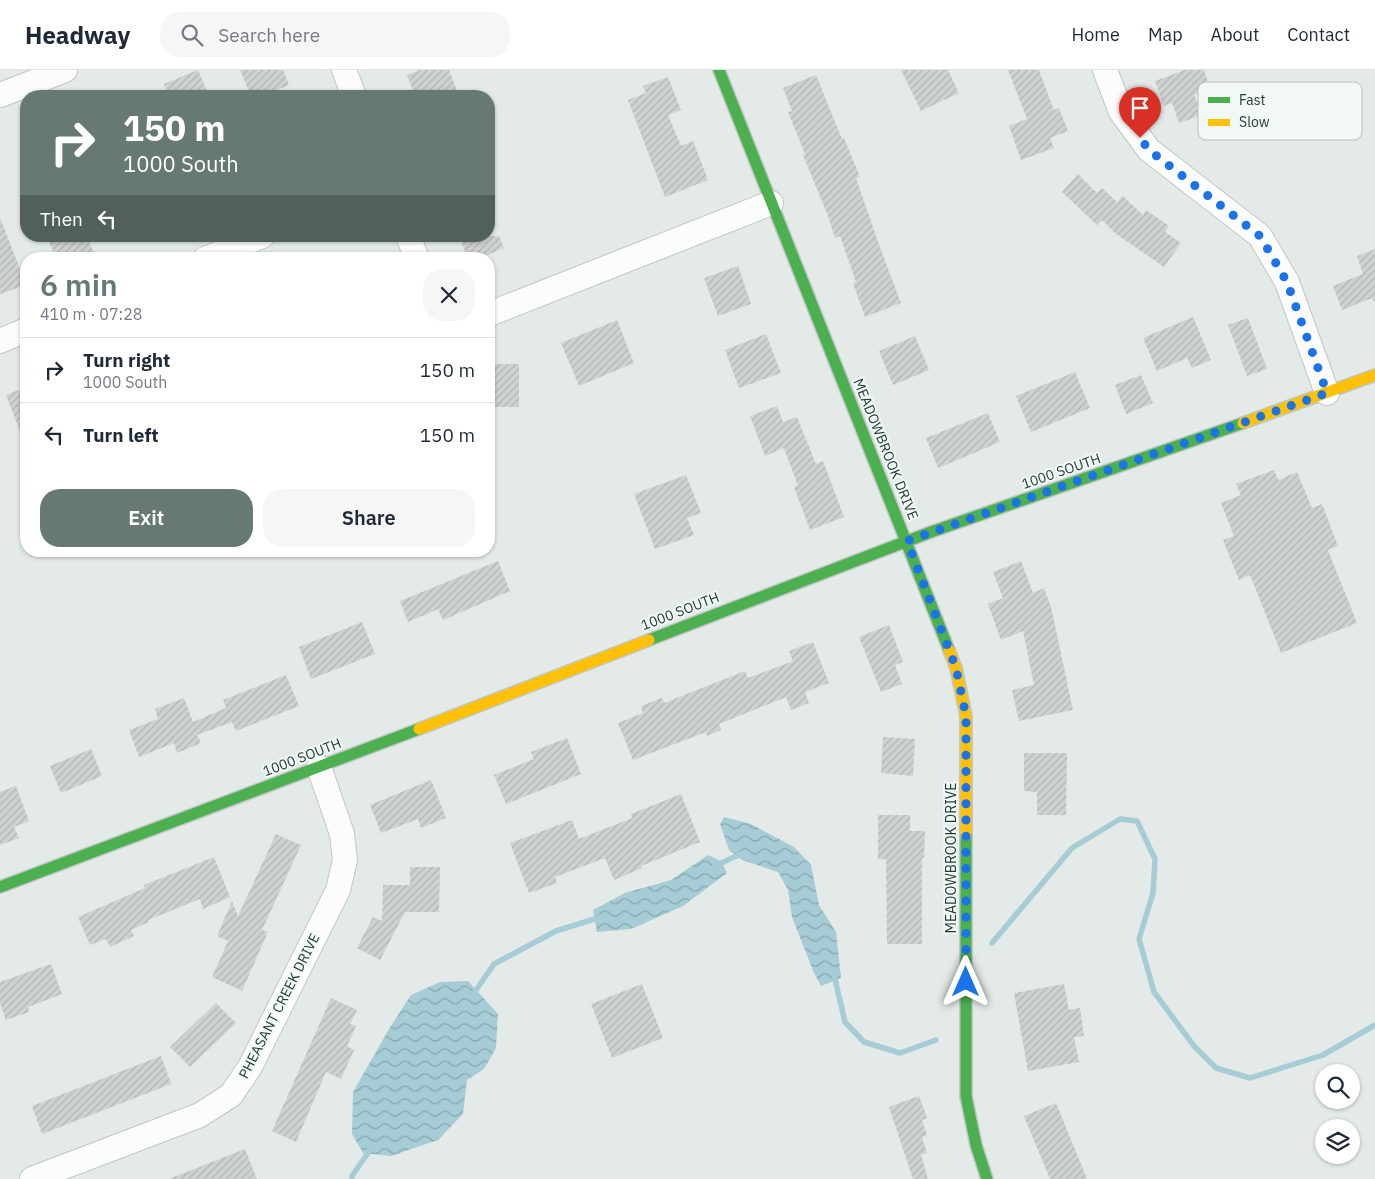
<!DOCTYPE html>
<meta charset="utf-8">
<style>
body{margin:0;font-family:"IBM Plex Sans",sans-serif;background:#f6f6f7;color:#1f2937;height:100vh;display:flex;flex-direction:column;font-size:19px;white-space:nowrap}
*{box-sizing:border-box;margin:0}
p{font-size:16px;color:#747a83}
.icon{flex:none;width:28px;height:28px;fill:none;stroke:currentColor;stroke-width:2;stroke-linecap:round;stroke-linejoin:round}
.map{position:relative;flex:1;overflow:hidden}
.sheet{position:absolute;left:20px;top:182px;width:475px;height:305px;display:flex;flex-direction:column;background:#fff;border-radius:20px;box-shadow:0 1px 4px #0004}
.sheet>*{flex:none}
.hud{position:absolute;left:20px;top:20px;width:475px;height:152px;border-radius:20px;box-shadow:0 1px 4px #0004;background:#667975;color:#fff;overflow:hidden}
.fabs{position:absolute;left:1315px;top:994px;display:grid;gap:10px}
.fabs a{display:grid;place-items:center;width:45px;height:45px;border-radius:50%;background:#fff;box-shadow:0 1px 4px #0004;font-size:25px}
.pin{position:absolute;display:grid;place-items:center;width:42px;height:42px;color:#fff;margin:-51px -21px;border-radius:50% 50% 50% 0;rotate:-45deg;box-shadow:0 0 5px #0007}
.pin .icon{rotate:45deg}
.me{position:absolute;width:55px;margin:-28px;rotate:0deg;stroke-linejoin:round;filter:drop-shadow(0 0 4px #0008)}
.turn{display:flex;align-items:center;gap:18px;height:105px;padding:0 20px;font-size:22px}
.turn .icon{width:65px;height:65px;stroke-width:2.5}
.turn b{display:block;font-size:35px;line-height:42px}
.then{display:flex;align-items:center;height:48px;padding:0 20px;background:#0003;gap:10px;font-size:19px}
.round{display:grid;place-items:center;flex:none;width:52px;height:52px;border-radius:20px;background:#f6f6f7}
.headline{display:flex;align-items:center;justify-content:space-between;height:85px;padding:0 20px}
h1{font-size:30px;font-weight:600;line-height:38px;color:#667975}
.action{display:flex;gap:10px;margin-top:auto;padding:10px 20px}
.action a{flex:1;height:58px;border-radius:20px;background:#667975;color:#fff;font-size:20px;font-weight:600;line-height:58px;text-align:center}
.action a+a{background:#f6f6f7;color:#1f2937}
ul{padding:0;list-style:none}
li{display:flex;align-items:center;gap:15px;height:65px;padding:0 20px;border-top:1px solid #e0e1e3}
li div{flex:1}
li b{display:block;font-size:19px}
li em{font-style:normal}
header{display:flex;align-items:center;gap:30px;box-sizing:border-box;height:70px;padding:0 25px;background:#fff;border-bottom:1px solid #e0e1e3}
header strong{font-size:24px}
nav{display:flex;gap:28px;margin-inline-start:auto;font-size:18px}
.search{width:350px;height:45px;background:#f6f6f7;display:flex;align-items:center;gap:12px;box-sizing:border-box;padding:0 18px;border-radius:20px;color:#747a83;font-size:19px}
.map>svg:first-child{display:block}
</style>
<header>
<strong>Headway</strong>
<div class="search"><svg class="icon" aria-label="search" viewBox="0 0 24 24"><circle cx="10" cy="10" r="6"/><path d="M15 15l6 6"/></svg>Search here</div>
<nav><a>Home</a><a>Map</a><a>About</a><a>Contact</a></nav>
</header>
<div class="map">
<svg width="1375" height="1109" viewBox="0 0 1375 1109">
<defs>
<pattern id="water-waves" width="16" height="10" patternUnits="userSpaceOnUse" patternTransform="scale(1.25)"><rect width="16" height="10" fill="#a6ccd6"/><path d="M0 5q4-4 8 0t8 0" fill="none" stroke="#87a7ae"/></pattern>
<pattern id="building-hatch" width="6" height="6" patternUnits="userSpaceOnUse" patternTransform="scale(1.25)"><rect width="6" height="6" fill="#ced3d1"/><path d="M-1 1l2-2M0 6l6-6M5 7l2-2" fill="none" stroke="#b1b6b4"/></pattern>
</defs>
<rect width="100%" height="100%" fill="#e4eae7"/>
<path fill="url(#water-waves)" d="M 724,747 L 751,754 L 794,777 L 811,795 L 819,835 L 836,862 L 841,908 L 821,916 L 814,903 L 792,847 L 788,820 L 778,802 L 742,790 L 729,780 L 720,754 Z
M 708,785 L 721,791 L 727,803 L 683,836 L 631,859 L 597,862 L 593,840 L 625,823 L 671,810 Z
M 468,911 L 498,944 L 496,978 L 484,999 L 467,1010 L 463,1044 L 438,1070 L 391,1086 L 363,1083 L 352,1064 L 353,1022 L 389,959 L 411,925 L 440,912 Z"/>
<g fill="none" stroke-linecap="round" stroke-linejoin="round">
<path stroke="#a6ccd6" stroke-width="5.5" d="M 715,796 L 743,783
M 992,873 L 1072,778 L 1120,749 L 1137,751 L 1155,789 L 1153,823 L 1139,869 L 1154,922 L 1194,976 L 1216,998 L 1250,1008 L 1323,985 L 1375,955
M 834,905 L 845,952 L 864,972 L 900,983 L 936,970
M 472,926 L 494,894 L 556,861 L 601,847
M 352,1109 L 352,1106 L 372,1077"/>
</g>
<path fill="url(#building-hatch)" d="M 198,0 L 209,26 L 169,26 L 164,14 Z
M 240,0 L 283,0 L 289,15 L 262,26 L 251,26 Z
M 420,0 L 449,0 L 459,26 L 415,26 L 407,5 Z
M 901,0 L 948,0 L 959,23 L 921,41 Z
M 1008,0 L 1039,0 L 1054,40 L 1059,38 L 1068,61 L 1050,68 L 1054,78 L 1021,90 L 1009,56 L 1027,49 Z
M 1185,0 L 1204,0 L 1210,19 L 1194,25 L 1202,45 L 1179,53 L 1172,33 L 1164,36 L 1155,11 Z
M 816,5 L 842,69 L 844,68 L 860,107 L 856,108 L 881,180 L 901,233 L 865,247 L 853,213 L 856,212 L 840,166 L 835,168 L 828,146 L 803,85 L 805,84 L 788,42 L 792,41 L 783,18 Z
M 668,7 L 681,40 L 668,45 L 681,76 L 693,71 L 708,110 L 665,127 L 628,30 L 646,23 L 643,16 Z
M 1078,104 L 1097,123 L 1102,118 L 1117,132 L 1123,126 L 1143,145 L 1146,140 L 1169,156 L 1165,162 L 1181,173 L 1164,197 L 1115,163 L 1102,150 L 1097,155 L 1062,122 Z
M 0,150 L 1,150 L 26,215 L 0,224 Z
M 47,166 L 87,166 L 94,184 L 83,189 L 56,189 Z
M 459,166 L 499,166 L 504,178 L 478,189 L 468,189 Z
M 1375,179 L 1375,231 L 1373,231 L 1372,228 L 1342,240 L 1333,216 L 1363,204 L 1357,186 Z
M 738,196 L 751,234 L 718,246 L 704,208 Z
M 1193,247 L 1211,290 L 1192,298 L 1187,288 L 1157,301 L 1143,268 Z
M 1248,248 L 1267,299 L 1247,306 L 1228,255 Z
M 617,250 L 634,293 L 579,316 L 561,273 Z
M 766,264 L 781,303 L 739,318 L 725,280 Z
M 915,266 L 929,300 L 893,315 L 879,281 Z
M 489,294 L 519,294 L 519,337 L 489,337 Z
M 1075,302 L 1090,338 L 1031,362 L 1016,326 Z
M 1141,305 L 1153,333 L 1126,344 L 1115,315 Z
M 26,317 L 26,374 L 25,374 L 6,325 Z
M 777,336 L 783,352 L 797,347 L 816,394 L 823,391 L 844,447 L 810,460 L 794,417 L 798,416 L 784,378 L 765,386 L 750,346 Z
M 988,343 L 1000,372 L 938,398 L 926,368 Z
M 1274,400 L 1278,410 L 1297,402 L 1312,438 L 1322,434 L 1338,476 L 1328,480 L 1357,553 L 1281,583 L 1250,505 L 1239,510 L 1223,470 L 1234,466 L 1221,433 L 1241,425 L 1236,414 Z
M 686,405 L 701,443 L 687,448 L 694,465 L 655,479 L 634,424 Z
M 498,491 L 510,521 L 443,550 L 438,539 L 408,552 L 400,531 Z
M 1021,491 L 1033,523 L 1044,518 L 1051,537 L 1073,640 L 1019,651 L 1012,620 L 1034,615 L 1023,561 L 1001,570 L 988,534 L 1003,528 L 993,502 Z
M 362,552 L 375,584 L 311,609 L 299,577 Z
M 889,555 L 903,592 L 895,595 L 902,614 L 881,622 L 859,567 Z
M 813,572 L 829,613 L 805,622 L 809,633 L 791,640 L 786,627 L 719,654 L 721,660 L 707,666 L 706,662 L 633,690 L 618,653 L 643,643 L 641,636 L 662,628 L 664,633 L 745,601 L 748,608 L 793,591 L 789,581 Z
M 286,605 L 299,636 L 236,661 L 232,652 L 197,665 L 201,673 L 177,683 L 174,673 L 139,687 L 129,660 L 158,649 L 155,639 L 184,628 L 193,652 L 226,638 L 223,630 Z
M 883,667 L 915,669 L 913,706 L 881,703 Z
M 567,668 L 581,704 L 506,734 L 494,705 L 534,689 L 531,682 Z
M 91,679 L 102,706 L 61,723 L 50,696 Z
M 1024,683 L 1067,683 L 1066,745 L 1037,745 L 1037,722 L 1024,721 Z
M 431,710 L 446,748 L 421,758 L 418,749 L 381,763 L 370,735 Z
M 16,716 L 29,751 L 14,757 L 19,768 L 0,775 L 0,722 Z
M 681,724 L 700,772 L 641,796 L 642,798 L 614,810 L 605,788 L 555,807 L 557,813 L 529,823 L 510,773 L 572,750 L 579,769 L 632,748 L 631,744 Z
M 878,745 L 910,745 L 910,761 L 925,761 L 924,788 L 922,788 L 922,874 L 887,874 L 886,789 L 878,789 Z
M 276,764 L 301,775 L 262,860 L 268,862 L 242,921 L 212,907 L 228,871 L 217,866 L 232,831 L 238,846 Z
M 214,787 L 230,827 L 203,839 L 200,829 L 148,850 L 149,852 L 131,860 L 134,866 L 110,877 L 106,869 L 90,875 L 78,847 L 145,818 L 144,815 Z
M 410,797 L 440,797 L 439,842 L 405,842 L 380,890 L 357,878 L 373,847 L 382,851 L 383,815 L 410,815 Z
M 51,894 L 62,924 L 28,937 L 29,942 L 6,950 L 0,933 L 0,912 Z
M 642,914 L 663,968 L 612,988 L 591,934 Z
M 1064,914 L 1069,940 L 1080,938 L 1084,966 L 1074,967 L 1079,992 L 1028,1001 L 1014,923 Z
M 331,928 L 357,940 L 350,954 L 356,956 L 347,976 L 354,980 L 341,1009 L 326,1002 L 296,1072 L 272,1061 Z
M 216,933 L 236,953 L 190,997 L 170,977 Z
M 161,986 L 171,1014 L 42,1064 L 32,1036 Z
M 919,1026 L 927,1048 L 922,1050 L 927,1065 L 922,1067 L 927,1083 L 921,1085 L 928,1109 L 913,1109 L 889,1037 Z
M 1056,1033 L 1087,1109 L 1050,1109 L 1024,1046 Z
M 245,1079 L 257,1109 L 171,1109 L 171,1108 Z"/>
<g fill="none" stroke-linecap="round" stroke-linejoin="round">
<defs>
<path id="street" d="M 344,0 L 354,26
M 1105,0 L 1121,42 L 1149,80 L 1260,166 L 1287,212 L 1327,323
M 0,25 L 65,0
M 408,166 L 417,189
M 205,189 L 262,166
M 489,244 L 771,133
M 0,271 L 26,260
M 32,1109 L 200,1045 L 231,1025 L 250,997 L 338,820 L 345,790 L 342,764 L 319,697"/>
<path id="fast" d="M 719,0 L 949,580
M 649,570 L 931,462 L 1243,353
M 966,765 L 966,1026 L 976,1075 L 987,1109
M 0,817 L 419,659"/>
<path id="slow" d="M 1243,353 L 1375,305
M 949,580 L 956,598 L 966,646 L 966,765
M 419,659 L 649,570"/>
</defs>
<use href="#street" stroke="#c1c7c4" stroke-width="26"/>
<use href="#fast" stroke="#bfc7c4" stroke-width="14"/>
<use href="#slow" stroke="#bfc7c4" stroke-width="14"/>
<use href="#street" stroke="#fbfcfb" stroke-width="24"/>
<use href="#fast" stroke="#4caf50" stroke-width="11"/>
<use href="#slow" stroke="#ffc107" stroke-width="11"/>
</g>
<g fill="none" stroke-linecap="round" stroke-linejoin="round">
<path stroke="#1a73e8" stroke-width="9" stroke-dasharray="0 16.2" d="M 966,912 L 966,646 L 956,598 L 907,471 L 1327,323 L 1287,212 L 1260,166 L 1149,80 L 1140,68"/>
</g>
<g text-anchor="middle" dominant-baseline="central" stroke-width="4" stroke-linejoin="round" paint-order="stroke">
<g font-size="14" fill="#223c37" stroke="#f2f8f6">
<text transform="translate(886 379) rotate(68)">MEADOWBROOK DRIVE</text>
<text transform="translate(1061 401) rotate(-19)">1000 SOUTH</text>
<text transform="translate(680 541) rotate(-21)">1000 SOUTH</text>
<text transform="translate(302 687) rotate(-21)">1000 SOUTH</text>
<text transform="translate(951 788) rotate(-90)">MEADOWBROOK DRIVE</text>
<text transform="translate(279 936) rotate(-63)">PHEASANT CREEK DRIVE</text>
</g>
</g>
<rect x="1198" y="12" width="164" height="58" rx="8" fill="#f2f8f6" stroke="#b4c0bd" stroke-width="1"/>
<rect x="1208" y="27" width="22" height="6" fill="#4caf50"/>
<rect x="1208" y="49" width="22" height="7" fill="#ffc107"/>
<g font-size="14" fill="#223c37">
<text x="1239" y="35">Fast</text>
<text x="1239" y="57">Slow</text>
</g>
</svg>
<div class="fabs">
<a><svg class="icon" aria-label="search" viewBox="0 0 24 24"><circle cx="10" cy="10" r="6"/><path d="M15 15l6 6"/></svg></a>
<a><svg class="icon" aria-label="layers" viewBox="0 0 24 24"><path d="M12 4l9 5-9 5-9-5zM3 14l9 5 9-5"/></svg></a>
</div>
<div class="pin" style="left:1140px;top:68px;background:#d93025"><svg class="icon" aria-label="arrive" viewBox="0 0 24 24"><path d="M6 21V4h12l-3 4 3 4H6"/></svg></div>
<svg class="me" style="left:966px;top:912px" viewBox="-20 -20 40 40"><path d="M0-17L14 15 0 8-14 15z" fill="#1a73e8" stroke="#fff" stroke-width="4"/></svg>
<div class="hud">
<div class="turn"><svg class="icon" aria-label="right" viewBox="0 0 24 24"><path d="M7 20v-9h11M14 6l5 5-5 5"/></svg><div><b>150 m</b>1000 South</div></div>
<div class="then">Then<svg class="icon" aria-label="left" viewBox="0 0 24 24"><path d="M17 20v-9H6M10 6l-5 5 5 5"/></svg></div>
</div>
<section class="sheet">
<div class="headline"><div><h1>6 min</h1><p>410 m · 07:28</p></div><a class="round"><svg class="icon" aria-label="close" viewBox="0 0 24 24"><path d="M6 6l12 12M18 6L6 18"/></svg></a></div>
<ul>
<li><svg class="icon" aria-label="right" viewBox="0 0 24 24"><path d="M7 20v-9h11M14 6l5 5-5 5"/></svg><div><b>Turn right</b><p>1000 South</p></div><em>150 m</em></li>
<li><svg class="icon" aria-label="left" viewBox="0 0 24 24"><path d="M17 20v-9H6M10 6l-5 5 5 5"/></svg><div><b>Turn left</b></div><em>150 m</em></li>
</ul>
<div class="action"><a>Exit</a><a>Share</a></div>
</section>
</div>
